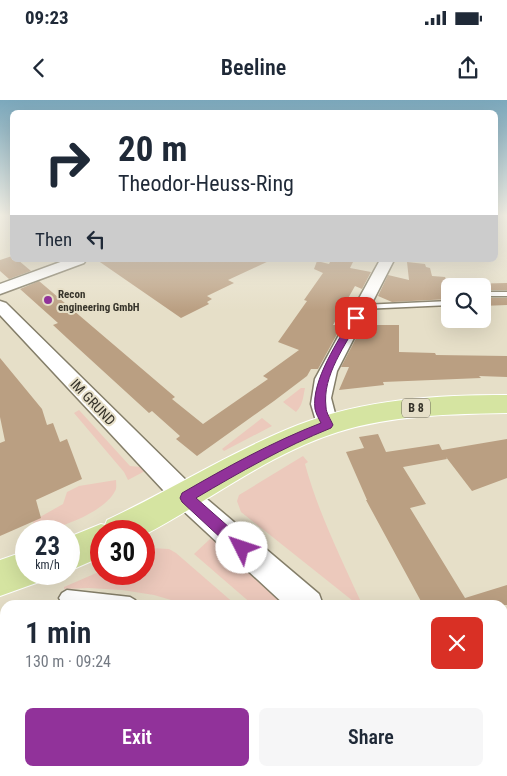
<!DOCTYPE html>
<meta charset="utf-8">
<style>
body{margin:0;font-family:"Roboto Condensed",sans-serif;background:#f6f6f7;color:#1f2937;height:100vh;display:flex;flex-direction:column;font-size:19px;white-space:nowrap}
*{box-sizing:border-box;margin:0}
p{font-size:16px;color:#747a83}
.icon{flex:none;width:28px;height:28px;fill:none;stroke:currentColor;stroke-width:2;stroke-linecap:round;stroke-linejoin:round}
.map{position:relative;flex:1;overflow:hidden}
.drawer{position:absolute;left:0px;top:500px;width:508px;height:176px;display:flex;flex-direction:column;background:#fff;border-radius:15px 15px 0 0;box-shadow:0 5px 20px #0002}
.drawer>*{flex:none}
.banner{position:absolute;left:10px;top:10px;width:488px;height:152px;border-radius:8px;box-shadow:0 5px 20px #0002;background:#fff;color:#1f2937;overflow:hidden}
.fabs{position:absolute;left:441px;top:178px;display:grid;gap:10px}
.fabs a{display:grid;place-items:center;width:50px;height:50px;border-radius:8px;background:#fff;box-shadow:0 5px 20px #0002;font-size:25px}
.speed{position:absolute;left:15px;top:420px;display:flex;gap:10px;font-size:25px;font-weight:700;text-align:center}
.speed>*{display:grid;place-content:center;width:65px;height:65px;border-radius:50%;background:#fff;box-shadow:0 5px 20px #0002;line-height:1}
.speed small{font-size:12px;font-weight:400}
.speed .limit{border:8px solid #d22;background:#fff;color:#111}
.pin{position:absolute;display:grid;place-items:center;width:42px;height:42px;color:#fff;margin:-21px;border-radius:10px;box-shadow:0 2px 8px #0006}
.me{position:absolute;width:55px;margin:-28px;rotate:311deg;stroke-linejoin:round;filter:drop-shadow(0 0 4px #0008)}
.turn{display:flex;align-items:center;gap:18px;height:105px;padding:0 25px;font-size:22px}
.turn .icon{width:65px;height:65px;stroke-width:2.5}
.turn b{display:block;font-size:35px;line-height:42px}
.then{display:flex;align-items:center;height:48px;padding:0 25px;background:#0003;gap:10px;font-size:19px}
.round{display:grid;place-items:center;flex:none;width:52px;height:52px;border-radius:8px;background:#f6f6f7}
.overview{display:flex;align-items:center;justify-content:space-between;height:85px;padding:0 25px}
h1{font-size:30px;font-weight:600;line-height:38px}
.primary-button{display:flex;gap:10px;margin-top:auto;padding:10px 25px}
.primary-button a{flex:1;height:58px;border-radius:8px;background:#91329a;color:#fff;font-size:20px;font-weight:600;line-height:58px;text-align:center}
.primary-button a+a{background:#f6f6f7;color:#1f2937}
.status{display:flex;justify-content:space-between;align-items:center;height:35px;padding:0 25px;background:#fff;direction:ltr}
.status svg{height:14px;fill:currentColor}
header{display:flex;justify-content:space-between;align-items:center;height:65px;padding:0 25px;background:#fff;font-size:22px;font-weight:600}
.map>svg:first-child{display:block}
</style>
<div class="status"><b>09:23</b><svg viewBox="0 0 49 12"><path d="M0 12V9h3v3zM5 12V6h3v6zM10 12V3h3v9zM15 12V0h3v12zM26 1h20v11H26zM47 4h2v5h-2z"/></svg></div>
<header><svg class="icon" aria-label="back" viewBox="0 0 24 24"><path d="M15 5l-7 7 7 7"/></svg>Beeline<svg class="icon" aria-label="share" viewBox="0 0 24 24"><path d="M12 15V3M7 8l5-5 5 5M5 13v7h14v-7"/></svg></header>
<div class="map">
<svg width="507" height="676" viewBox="0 0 507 676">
<rect width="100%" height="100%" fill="#e6dfc8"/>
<path fill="#ecc9bc" d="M 301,288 L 305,288 C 303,297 303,305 296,312 L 283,302 Z
M 79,310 L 130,366 L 141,367 L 145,371 L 128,380 L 124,372 L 74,313 Z
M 262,318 L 272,326 L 224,351 L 222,349 Z
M 303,356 L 308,362 L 305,364 C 318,412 340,456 361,502 L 370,505 L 358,505 L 241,412 L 237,401 L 239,395 Z
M 116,380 C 116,384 117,388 115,391 C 105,412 56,431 35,431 L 33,421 L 63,404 L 67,392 L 79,386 Z
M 211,438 L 287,505 L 253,505 L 194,454 Z
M 150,448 L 169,449 L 176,453 L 236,505 L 188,505 L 154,495 L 122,490 L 89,488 L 64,489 L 64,487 L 101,471 L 101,474 L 144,474 L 144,451 Z"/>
<path fill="#ba9f82" d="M 12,156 L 12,160 L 18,160 L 31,171 L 9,179 L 0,171 L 0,160 Z
M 97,160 L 271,160 L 228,180 L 234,183 L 207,196 L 212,199 L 207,202 L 209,204 L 181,218 Z
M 331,160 L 354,160 L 350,168 L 371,172 L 362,189 L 355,186 L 333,225 L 342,225 L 318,269 L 311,269 L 307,276 L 274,301 L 197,356 L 176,339 L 180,336 L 152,311 L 149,313 L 67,238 L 53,225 L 58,223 L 20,189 L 39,181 L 175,297 L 172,299 L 203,324 L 268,279 L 263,276 L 299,250 L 278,242 L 307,201 L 304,200 L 323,173 L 314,169 L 317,161 L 329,164 Z
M 407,162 L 425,164 L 426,167 L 430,168 L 432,176 L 445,177 L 448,184 L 450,184 L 450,199 L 392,202 L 378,196 L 388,175 L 409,180 Z
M 507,183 L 507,190 L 482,190 L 482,186 L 465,186 L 463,184 Z
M 482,198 L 507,198 L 507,205 L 482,206 Z
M 363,225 L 399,225 L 399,252 L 435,253 L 436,255 L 507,256 L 507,277 L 479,276 L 481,278 L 383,282 L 384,285 L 339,290 L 349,267 L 341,267 Z
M 0,258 L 42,309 L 47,325 L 53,323 L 60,342 L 67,339 L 82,379 L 36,400 L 41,418 L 0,436 L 0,343 L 5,341 L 0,317 Z
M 378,334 L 386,352 L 439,344 L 442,350 L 507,339 L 507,378 L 472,391 L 446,357 L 447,359 L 403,367 L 426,404 L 410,408 L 465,498 L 507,485 L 507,505 L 423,505 L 366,400 L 367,400 L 346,352 L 364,348 L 359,337 Z"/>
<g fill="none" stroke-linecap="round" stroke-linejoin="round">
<defs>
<path id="service" d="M 482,192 L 507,192 L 507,196 L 482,196 Z
M 450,201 L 450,205 L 362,209 L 358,207 L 362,205 Z
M 67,490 L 130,497 L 135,500 L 138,505 L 65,505 L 62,503 L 59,498 L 62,493 Z"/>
<path id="minor" d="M 66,160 L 86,160 L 84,163 L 0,194 L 0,184 Z
M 380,160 L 394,160 L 337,271 L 331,298 L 338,325 L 335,331 L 327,333 L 319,331 L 311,304 L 315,279 Z
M 0,201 L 6,203 L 195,389 L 319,494 L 323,505 L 285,505 L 177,405 L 0,215 Z
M 507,563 L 507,597 L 502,598 L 502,564 Z
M 502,655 L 507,657 L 507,676 L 475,676 L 473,671 L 502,671 Z
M 377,671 L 417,671 L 415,676 L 375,676 Z"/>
<path id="primary" d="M 507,295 L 507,313 C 451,314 392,315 338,332 C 268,354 208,402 144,435 L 144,431 L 101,431 L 101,457 L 69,471 L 69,437 L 101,424 L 105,425 L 107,420 C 171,390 232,351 298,325 C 365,299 436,295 507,295 Z
M 26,451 L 26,474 L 42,474 L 39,482 L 0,496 L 0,460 Z"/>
</defs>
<use href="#service" stroke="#847e69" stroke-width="3"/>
<use href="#minor" stroke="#847e69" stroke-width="3"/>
<use href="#primary" stroke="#fff" stroke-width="2"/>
<use href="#service" fill="#fff" fill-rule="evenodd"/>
<use href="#minor" fill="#fff" fill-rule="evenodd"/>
<use href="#primary" fill="#d5e4a1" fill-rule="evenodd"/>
</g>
<linearGradient id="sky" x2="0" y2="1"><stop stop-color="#7ba8bc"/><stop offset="0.55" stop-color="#f4f1e6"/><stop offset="1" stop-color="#f4f1e6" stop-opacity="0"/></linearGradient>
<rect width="507" height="210" fill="url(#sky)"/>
<path fill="#91329a" stroke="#5e2064" d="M 353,216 L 360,218 C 346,245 322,275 326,307 C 326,313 331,320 333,325 L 331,328 C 284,347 240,372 196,398 L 247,443 L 249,448 L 247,453 L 242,455 L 237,453 L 182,402 L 180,398 L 182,393 C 227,367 272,342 321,323 C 319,319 316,314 315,309 C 311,281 339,239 353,216 Z"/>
<circle fill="#91329a" stroke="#e6dfc8" stroke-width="2" cx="48" cy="200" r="5"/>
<g text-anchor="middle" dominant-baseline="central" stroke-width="4" stroke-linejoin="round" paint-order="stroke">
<g font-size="11" font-weight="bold" fill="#36332a" stroke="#e6dfc8" text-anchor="start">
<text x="58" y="194">Recon<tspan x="58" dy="13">engineering GmbH</tspan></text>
</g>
<rect fill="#e6dfc8" stroke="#6b6759" stroke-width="1" x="402" y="298.5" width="28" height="19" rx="4"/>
<g font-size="12" font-weight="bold" fill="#36332a">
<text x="416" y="308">B 8</text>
</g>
<g font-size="14" fill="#36332a" stroke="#e6dfc8">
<text transform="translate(93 302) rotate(46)">IM GRUND</text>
</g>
</g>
</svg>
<div class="fabs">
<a><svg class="icon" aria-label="search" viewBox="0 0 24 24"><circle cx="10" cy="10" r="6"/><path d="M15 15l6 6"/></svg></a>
</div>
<div class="speed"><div>23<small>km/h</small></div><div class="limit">30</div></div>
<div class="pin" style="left:356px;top:218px;background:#d93025"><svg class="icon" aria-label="arrive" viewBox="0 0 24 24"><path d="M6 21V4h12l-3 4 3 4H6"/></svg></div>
<svg class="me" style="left:242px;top:448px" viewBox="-20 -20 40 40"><circle r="19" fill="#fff"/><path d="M0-13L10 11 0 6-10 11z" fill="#91329a"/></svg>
<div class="banner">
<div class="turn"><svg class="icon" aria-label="right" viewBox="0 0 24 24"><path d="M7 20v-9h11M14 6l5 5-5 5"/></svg><div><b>20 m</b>Theodor-Heuss-Ring</div></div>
<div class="then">Then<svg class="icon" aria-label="left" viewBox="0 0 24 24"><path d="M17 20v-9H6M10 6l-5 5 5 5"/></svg></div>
</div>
<section class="drawer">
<div class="overview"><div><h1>1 min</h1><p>130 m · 09:24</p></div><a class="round" style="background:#d93025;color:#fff"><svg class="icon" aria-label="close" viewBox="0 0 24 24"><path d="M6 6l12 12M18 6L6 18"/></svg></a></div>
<div class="primary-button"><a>Exit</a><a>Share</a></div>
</section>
</div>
